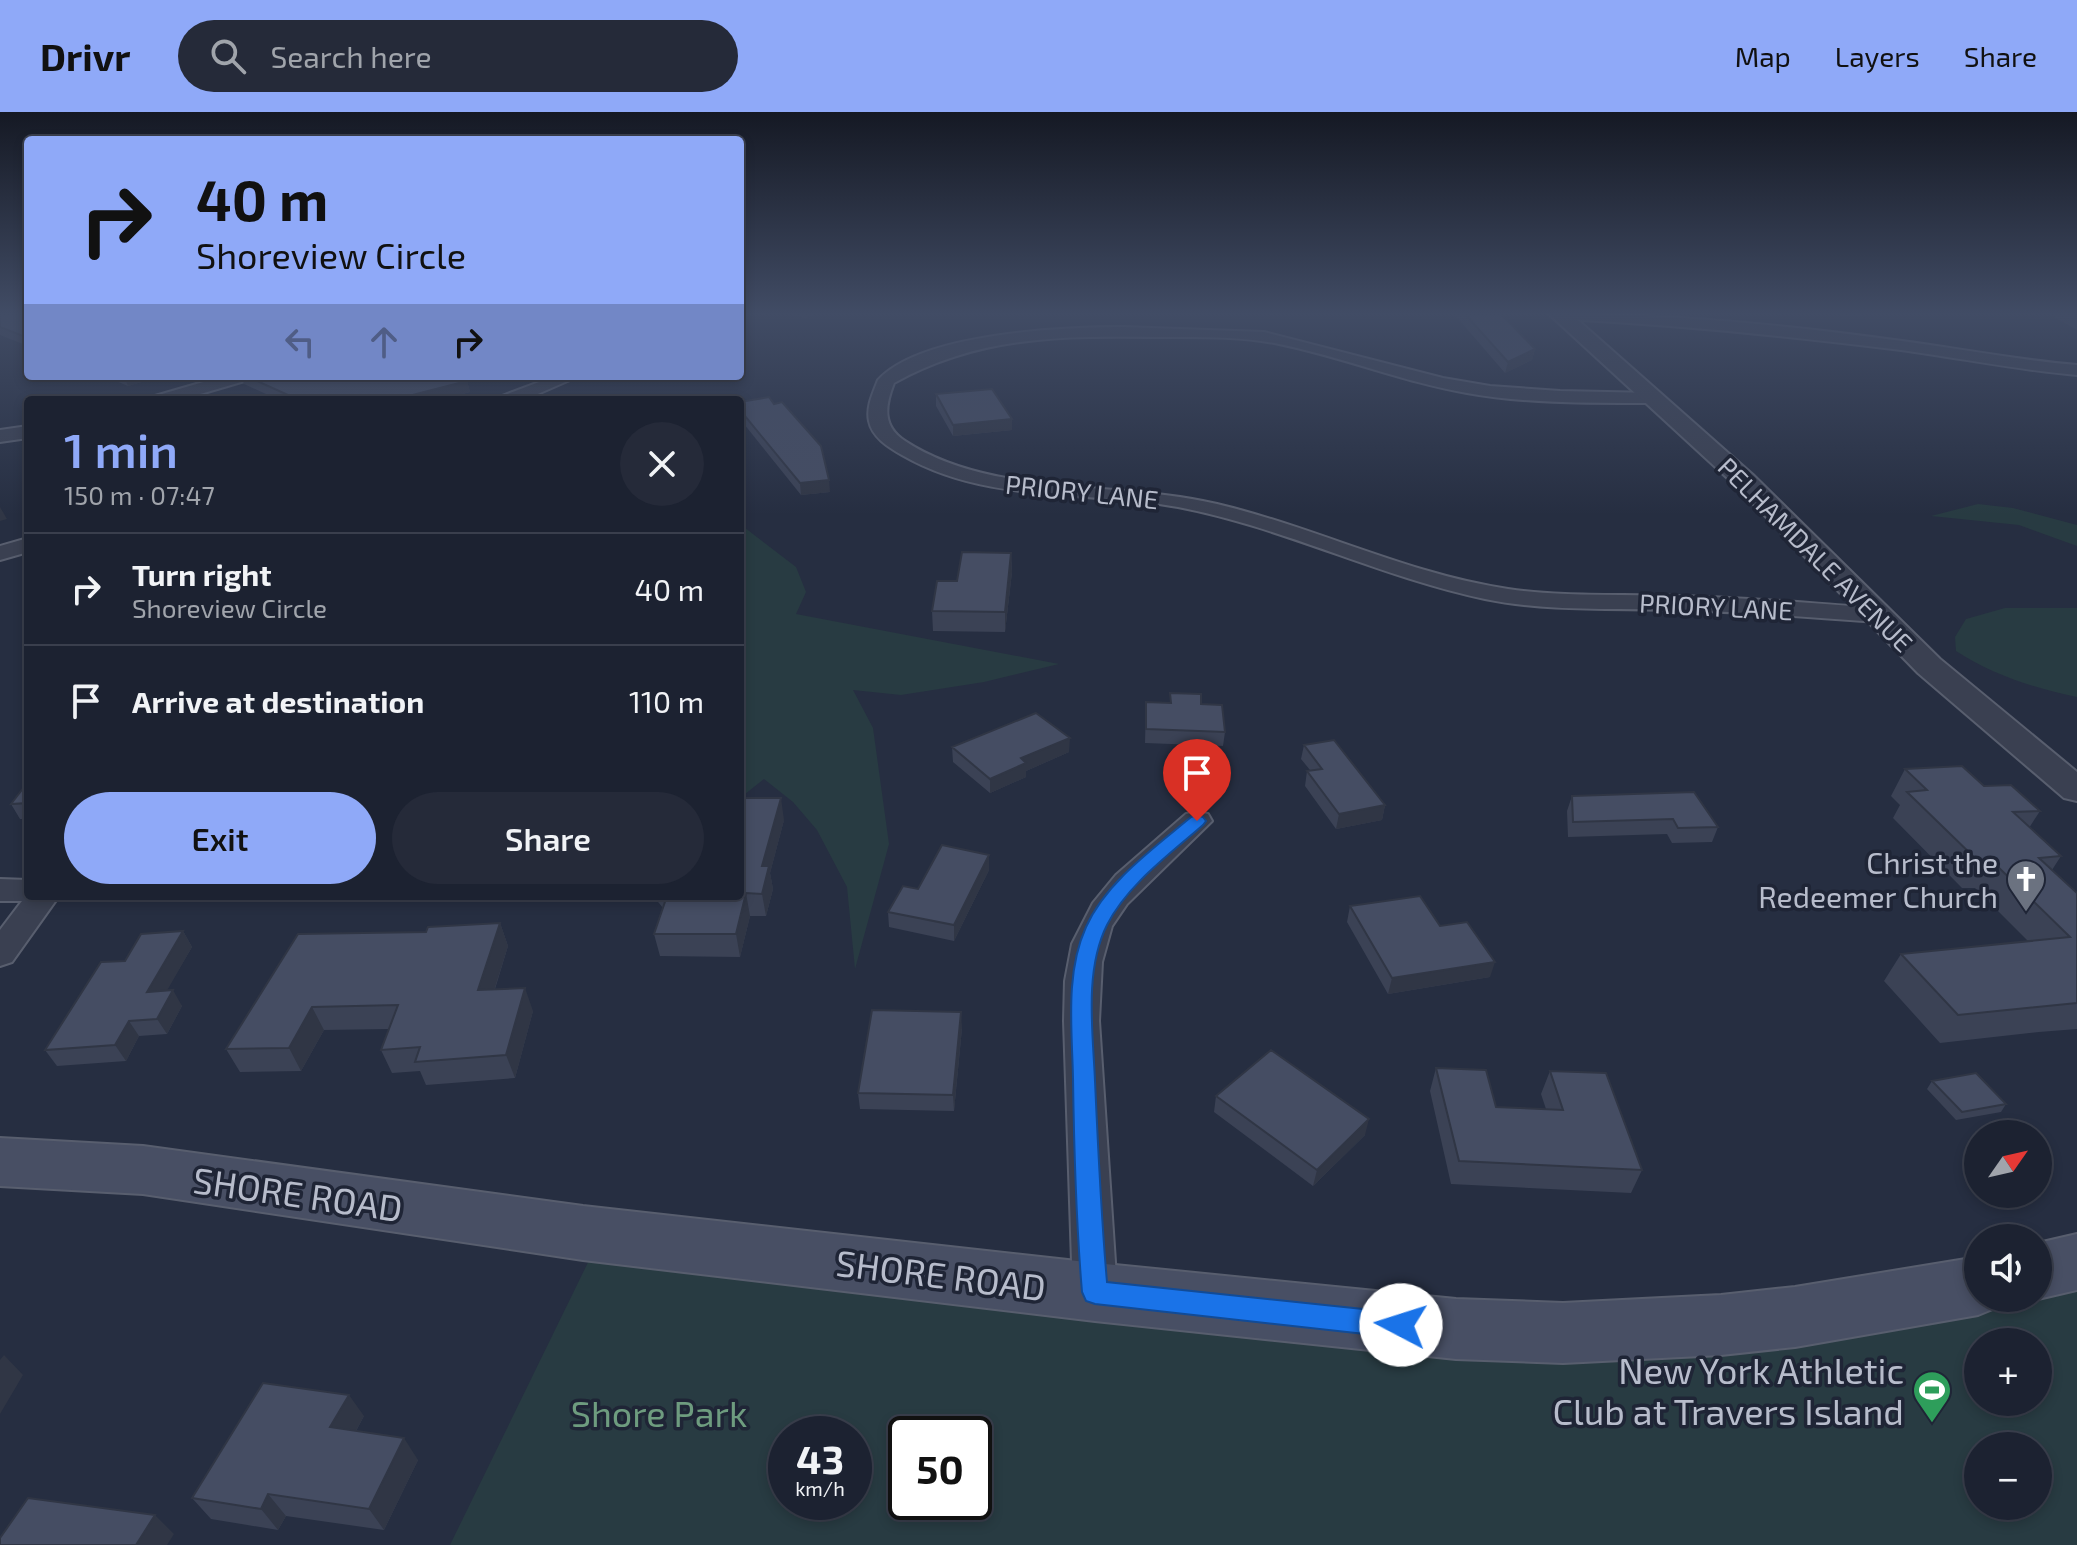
<!DOCTYPE html>
<meta charset="utf-8">
<style>
body{margin:0;font-family:"Exo 2",sans-serif;background:#252a39;color:#f1f3f6;height:100vh;display:flex;flex-direction:column;font-size:30px;white-space:nowrap}
*{box-sizing:border-box;margin:0}
p{font-size:26px;color:#a0a4ab}
.icon{flex:none;width:44px;height:44px;fill:none;stroke:currentColor;stroke-width:2;stroke-linecap:round;stroke-linejoin:round}
.map{position:relative;flex:1;overflow:hidden}
.sheet{position:absolute;left:24px;top:284px;width:720px;height:504px;display:flex;flex-direction:column;background:#1c2231;border-radius:8px;box-shadow:0 4px 12px #0003,0 0 0 2px #3a3f4d}
.sheet>*{flex:none}
.hud{position:absolute;left:24px;top:24px;width:720px;height:244px;border-radius:8px;box-shadow:0 4px 12px #0003,0 0 0 2px #3a3f4d;background:#8fa9f8;color:#111;overflow:hidden}
.needle{width:52px;rotate:56deg}
.controls{position:absolute;left:1964px;top:1008px;display:grid;gap:16px}
.controls a{display:grid;place-items:center;width:88px;height:88px;border-radius:50%;background:#1c2231;box-shadow:0 4px 12px #0003,0 0 0 2px #3a3f4d;font-size:40px}
.speed{position:absolute;left:768px;top:1304px;display:flex;gap:16px;font-size:40px;font-weight:700;text-align:center}
.speed>*{display:grid;place-content:center;width:104px;height:104px;border-radius:50%;background:#1c2231;box-shadow:0 4px 12px #0003,0 0 0 2px #3a3f4d;line-height:1}
.speed small{font-size:20px;font-weight:400}
.speed .limit{border:4px solid #111;border-radius:12px;background:#fff;color:#111}
.pin{position:absolute;display:grid;place-items:center;width:68px;height:68px;color:#fff;margin:-82px -34px;border-radius:50% 50% 50% 0;rotate:-45deg;box-shadow:0 0 8px #0007}
.pin .icon{rotate:45deg}
.me{position:absolute;width:88px;margin:-44px;rotate:275deg;stroke-linejoin:round;filter:drop-shadow(0 0 6px #0008)}
.turn{display:flex;align-items:center;gap:28px;height:168px;padding:0 40px;font-size:36px}
.turn .icon{width:104px;height:104px;stroke-width:2.5}
.turn b{display:block;font-size:56px;line-height:68px}
.lanes{display:flex;align-items:center;height:76px;padding:0 40px;background:#0003;justify-content:center;gap:40px;direction:ltr}
.lanes .off{opacity:.35}
.round{display:grid;place-items:center;flex:none;width:84px;height:84px;border-radius:42px;background:#252a39}
.summary{display:flex;align-items:center;justify-content:space-between;height:136px;padding:0 40px}
h1{font-size:48px;font-weight:600;line-height:60px;color:#8fa9f8}
.primary-button{display:flex;gap:16px;margin-top:auto;padding:16px 40px}
.primary-button a{flex:1;height:92px;border-radius:48px;background:#8fa9f8;color:#111;font-size:32px;font-weight:600;line-height:92px;text-align:center}
.primary-button a+a{background:#252a39;color:#f1f3f6}
ul{padding:0;list-style:none}
li{display:flex;align-items:center;gap:24px;height:112px;padding:0 40px;border-top:2px solid #3a3f4d}
li div{flex:1}
li b{display:block;font-size:30px}
li em{font-style:normal}
header{display:flex;align-items:center;gap:48px;box-sizing:border-box;height:112px;padding:0 40px;background:#8fa9f8;color:#111}
header strong{font-size:38px}
nav{display:flex;gap:44px;margin-inline-start:auto;font-size:28px}
.search{width:560px;height:72px;background:#252a39;display:flex;align-items:center;gap:20px;box-sizing:border-box;padding:0 28px;border-radius:44px;color:#a0a4ab;font-size:30px}
.map>svg:first-child{display:block}
</style>
<header>
<strong>Drivr</strong>
<div class="search"><svg class="icon" aria-label="search" viewBox="0 0 24 24"><circle cx="10" cy="10" r="6"/><path d="M15 15l6 6"/></svg>Search here</div>
<nav><a>Map</a><a>Layers</a><a>Share</a></nav>
</header>
<div class="map">
<svg width="2077" height="1433" viewBox="0 0 2077 1433">
<rect width="100%" height="100%" fill="#262e41"/>
<path fill="#283b42" fill-rule="evenodd" d="M 1978,392 L 2013,396 L 2077,413 L 2077,434 L 2019,413 L 1931,404 Z
M 740,412 L 796,455 L 806,480 L 796,502 L 1059,552 L 984,570 L 901,583 L 853,578 L 873,616 L 889,732 L 855,857 L 847,775 L 817,718 L 793,690 L 764,667 L 740,686 Z
M 2005,496 L 2077,496 L 2077,585 C 2034,576 1993,563 1956,539 L 1955,525 L 1966,507 Z
M 597,1132 L 1400,1223 L 1978,1186 L 2038,1186 L 2077,1158 L 2077,1433 L 450,1433 ZM 1978,1230 L 2038,1230 L 2038,1290 L 1978,1290 ZM 786,1322 L 854,1322 L 854,1390 L 786,1390 ZM 906,1322 L 974,1322 L 974,1390 L 906,1390 ZM 1978,1334 L 2038,1334 L 2038,1394 L 1978,1394 Z"/>
<g fill="none" stroke-linecap="round" stroke-linejoin="round">
<defs>
<path id="minor" d="M 1557,202 C 1673,202 1788,213 1902,229 C 1961,237 2018,248 2077,253 L 2077,263 C 2018,258 1960,246 1901,238 C 1789,224 1677,213 1565,207 Z
M 1124,215 L 1264,220 L 1443,266 L 1490,274 L 1560,279 L 1654,281 L 1663,286 L 1654,291 C 1592,291 1528,292 1467,281 C 1403,270 1343,245 1279,232 C 1240,224 1199,225 1159,225 C 1063,224 980,223 894,271 C 885,294 882,314 905,329 C 992,386 1118,368 1217,392 C 1315,415 1407,462 1508,477 C 1563,485 1620,482 1677,484 C 1735,485 1794,490 1852,494 L 1885,498 L 1889,503 L 1885,508 L 1877,510 C 1811,505 1744,500 1678,498 C 1614,496 1548,500 1485,487 C 1380,465 1283,415 1178,395 C 1085,378 987,392 902,343 C 888,335 872,325 869,309 C 866,295 873,281 878,268 C 921,221 1063,215 1124,215 Z
M 224,264 L 251,264 L 248,268 L 180,288 L 152,288 L 155,284 Z
M 555,264 L 579,264 L 524,288 L 499,288 L 502,284 Z
M 28,314 L 28,326 L 0,330 L 0,318 Z
M 28,426 L 28,440 L 0,448 L 0,434 Z
M 1197,700 L 1208,702 L 1212,709 L 1127,792 L 1112,814 L 1102,850 L 1099,909 L 1117,1180 L 1110,1194 L 1095,1200 L 1080,1194 L 1073,1180 L 1064,909 L 1065,869 L 1072,832 L 1093,791 L 1116,763 L 1186,702 Z
M 0,767 L 28,768 L 28,784 L 59,784 L 12,850 L 0,854 L 0,818 L 22,789 L 0,789 Z"/>
<path id="tertiary" d="M 1549,202 L 1571,202 L 1753,363 L 1940,547 L 2077,660 L 2077,689 L 2064,686 L 1918,561 L 1735,373 Z"/>
<path id="secondary" d="M 0,1026 L 143,1034 L 583,1094 L 1095,1151 L 1456,1187 L 1563,1191 L 1721,1183 L 1795,1175 L 1978,1145 L 1978,1186 L 2004,1186 L 2000,1194 L 1978,1203 L 1795,1235 L 1721,1243 L 1563,1251 L 1456,1247 L 1095,1209 L 583,1148 L 143,1082 L 0,1074 Z
M 2077,1122 L 2077,1178 L 2038,1187 L 2035,1186 L 2038,1186 L 2038,1131 Z"/>
</defs>
<use href="#minor" stroke="#585e6e" stroke-width="4"/>
<use href="#tertiary" stroke="#585e6e" stroke-width="4"/>
<use href="#secondary" stroke="#585e6e" stroke-width="4"/>
<use href="#minor" fill="#3a4051" fill-rule="evenodd"/>
<use href="#tertiary" fill="#3a4051" fill-rule="evenodd"/>
<use href="#secondary" fill="#484f64" fill-rule="evenodd"/>
</g>
<path fill="#3b4255" d="M 0,202 L 28,202 L 28,234 L 0,223 Z
M 789,202 L 816,202 L 806,206 Z
M 1454,202 L 1501,202 L 1535,237 L 1532,248 L 1505,261 Z
M 1828,202 L 1860,202 L 1859,205 Z
M 2049,202 L 2077,202 L 2077,218 Z
M 104,264 L 162,264 L 128,274 Z
M 241,264 L 372,264 L 375,265 L 467,269 L 470,280 L 439,288 L 279,288 L 244,272 Z
M 936,282 L 1012,318 L 953,324 L 936,294 Z
M 740,290 L 830,380 L 801,383 L 740,307 Z
M 1011,441 L 1012,460 L 1005,520 L 933,519 L 932,499 L 957,469 Z
M 1170,581 L 1201,592 L 1225,620 L 1223,634 L 1145,631 L 1146,590 L 1170,591 Z
M 1304,633 L 1385,693 L 1382,708 L 1336,717 L 1305,674 L 1307,659 L 1310,658 L 1301,647 Z
M 952,635 L 1069,640 L 1026,659 L 1026,665 L 990,681 L 953,650 Z
M 1905,657 L 1984,674 L 2040,699 L 2029,716 L 2061,744 L 2052,758 L 2077,781 L 2077,917 L 2039,920 L 1940,931 L 1884,869 L 1901,842 L 2028,829 L 1975,776 L 1962,776 L 1893,706 L 1900,693 L 1891,684 Z
M 28,670 L 28,707 L 20,707 L 11,692 Z
M 1572,684 L 1718,715 L 1712,730 L 1672,731 L 1667,722 L 1568,725 L 1567,699 Z
M 784,708 L 770,761 L 773,777 L 766,804 L 750,804 L 740,845 L 660,844 L 654,822 L 663,796 L 654,785 L 611,785 L 740,784 Z
M 989,758 L 954,829 L 889,815 L 888,800 L 918,777 Z
M 1350,794 L 1440,814 L 1490,865 L 1388,882 L 1347,810 Z
M 500,811 L 508,834 L 495,877 L 533,899 L 515,966 L 426,973 L 420,959 L 392,961 L 381,938 L 389,917 L 324,918 L 301,959 L 240,960 L 226,937 L 426,820 Z
M 183,819 L 192,835 L 166,879 L 182,894 L 167,922 L 139,924 L 126,949 L 57,954 L 45,938 L 125,849 Z
M 962,916 L 954,999 L 860,997 L 858,981 Z
M 1436,956 L 1496,995 L 1546,997 L 1541,982 L 1550,959 L 1642,1058 L 1631,1081 L 1451,1072 L 1430,979 Z
M 1932,969 L 2006,992 L 2001,1000 L 1956,1008 L 1927,977 Z
M 1216,984 L 1365,1023 L 1313,1074 L 1214,1000 Z
M 364,1304 L 356,1319 L 418,1348 L 384,1418 L 286,1404 L 278,1418 L 211,1407 L 192,1386 Z"/>
<path fill="#303645" d="M 1535,237 L 1532,248 L 1505,261 L 1508,250 Z
M 124,264 L 162,264 L 128,274 Z
M 467,269 L 470,280 L 439,288 L 393,288 Z
M 1012,307 L 1012,318 L 953,324 L 953,313 Z
M 829,368 L 830,380 L 801,383 L 800,371 Z
M 0,395 L 7,407 L 0,409 Z
M 1011,441 L 1012,460 L 1005,520 L 1005,500 Z
M 1070,626 L 1069,640 L 1026,659 L 1026,665 L 990,681 L 990,667 L 1021,646 Z
M 781,686 L 784,708 L 770,761 L 773,777 L 766,804 L 762,782 L 762,754 Z
M 1385,693 L 1382,708 L 1336,717 L 1339,702 Z
M 989,743 L 989,758 L 954,829 L 954,813 Z
M 746,781 L 750,804 L 740,845 L 736,822 Z
M 500,811 L 508,834 L 487,901 L 478,878 Z
M 183,819 L 192,835 L 157,896 L 147,880 Z
M 1495,850 L 1490,865 L 1388,882 L 1392,866 Z
M 525,876 L 533,899 L 515,966 L 506,943 Z
M 173,878 L 182,894 L 167,922 L 157,907 Z
M 312,895 L 324,918 L 301,959 L 289,936 Z
M 961,900 L 962,916 L 954,999 L 953,983 Z
M 129,909 L 139,924 L 126,949 L 115,933 Z
M 1369,1007 L 1365,1023 L 1313,1074 L 1317,1058 Z
M 4,1243 L 23,1263 L 0,1302 L 0,1248 Z
M 349,1283 L 364,1304 L 346,1337 L 330,1315 Z
M 404,1326 L 418,1348 L 384,1418 L 369,1397 Z
M 268,1382 L 286,1404 L 278,1418 L 261,1397 Z
M 155,1403 L 174,1422 L 167,1433 L 136,1433 Z"/>
<path fill="#454d63" stroke="#303645" stroke-width="2" d="M 0,202 L 28,202 L 28,226 L 0,215 Z
M 1465,202 L 1501,202 L 1535,237 L 1508,250 Z
M 246,264 L 372,264 L 375,265 L 379,264 L 460,264 L 467,269 L 393,288 L 299,288 Z
M 992,277 L 1012,307 L 953,313 L 936,282 Z
M 769,285 L 774,292 L 782,290 L 821,334 L 829,368 L 800,371 L 740,298 L 740,290 Z
M 962,440 L 1011,441 L 1005,500 L 932,499 L 937,469 L 957,469 Z
M 1170,581 L 1201,582 L 1201,592 L 1222,593 L 1225,620 L 1146,617 L 1146,590 L 1171,591 Z
M 1036,601 L 1070,626 L 1021,646 L 1026,651 L 990,667 L 952,635 Z
M 1334,628 L 1385,693 L 1339,702 L 1307,659 L 1322,657 L 1304,633 Z
M 1962,654 L 1984,674 L 2011,673 L 2040,699 L 2013,700 L 2061,744 L 2039,746 L 2077,781 L 2077,891 L 1958,903 L 1901,842 L 2070,825 L 1992,749 L 1978,749 L 1907,680 L 1927,678 L 1905,657 Z
M 28,670 L 28,691 L 11,692 Z
M 1694,680 L 1718,715 L 1678,716 L 1673,707 L 1573,710 L 1572,684 Z
M 743,686 L 781,686 L 762,754 L 769,754 L 762,782 L 746,781 L 736,822 L 654,822 L 667,784 L 740,784 L 740,696 Z
M 942,733 L 989,743 L 954,813 L 888,800 L 903,774 L 918,777 Z
M 1420,784 L 1440,814 L 1467,810 L 1495,850 L 1392,866 L 1350,794 Z
M 500,811 L 478,878 L 525,876 L 506,943 L 415,950 L 420,935 L 381,938 L 398,893 L 312,895 L 289,936 L 226,937 L 298,822 L 426,820 L 428,815 Z
M 183,819 L 147,880 L 173,878 L 157,907 L 129,909 L 115,933 L 45,938 L 101,850 L 125,849 L 141,822 Z
M 872,898 L 961,900 L 953,983 L 858,981 Z
M 1271,938 L 1369,1007 L 1317,1058 L 1216,984 Z
M 1436,956 L 1486,958 L 1496,995 L 1563,998 L 1550,959 L 1606,961 L 1642,1058 L 1459,1049 Z
M 1976,961 L 2006,992 L 1962,1000 L 1932,969 Z
M 263,1271 L 349,1283 L 330,1315 L 404,1326 L 369,1397 L 268,1382 L 261,1397 L 192,1386 Z
M 28,1386 L 155,1403 L 136,1433 L 0,1433 L 0,1426 Z"/>
<linearGradient id="sky" x2="0" y2="1"><stop stop-color="#151924"/><stop offset="0.5" stop-color="#414c65"/><stop offset="1" stop-color="#414c65" stop-opacity="0"/></linearGradient>
<rect width="2077" height="403" fill="url(#sky)"/>
<path fill="#1a73e8" stroke="#114b97" stroke-width="2" d="M 1197,703 L 1203,705 L 1206,709 L 1203,713 C 1170,742 1127,773 1107,813 C 1084,859 1093,920 1095,969 C 1098,1036 1101,1103 1107,1170 L 1401,1201 L 1411,1204 L 1415,1213 L 1411,1222 L 1401,1226 L 1095,1192 L 1086,1189 L 1082,1180 C 1076,1109 1074,1038 1073,966 C 1072,917 1065,861 1086,815 C 1106,770 1154,736 1191,705 Z"/>
<defs>
<symbol id="church-pin" viewBox="-11 -11 22 30"><path d="M0 17L-7.5 6A9.5 9.5 0 1 1 7.5 6Z" fill="#6b7280" stroke="#1f2536"/><path d="M-1.2-6h2.4v3.5h3.3v2.4h-3.3V6h-2.4V-.1h-3.3v-2.4h3.3Z" fill="#fff"/></symbol>
<symbol id="stadium-pin" viewBox="-11 -11 22 30"><path d="M0 17L-7.5 6A9.5 9.5 0 1 1 7.5 6Z" fill="#2e9e5b" stroke="#1f2536"/><path d="M0-5a6.5 5 0 1 0 0 10a6.5 5 0 1 0 0-10ZM-3.5-1.8h7v3.6h-7Z" fill="#fff"/></symbol>
</defs>
<g fill-rule="evenodd">
<use href="#church-pin" x="2004" y="745" width="44" height="60"/>
<use href="#stadium-pin" x="1910" y="1256" width="44" height="60"/>
</g>
<g text-anchor="middle" dominant-baseline="central" stroke-width="7" stroke-linejoin="round" paint-order="stroke">
<g font-size="26" fill="#b7bccb" stroke="#1f2536">
<text transform="translate(1082 379) rotate(6)">PRIORY LANE</text>
<text transform="translate(1816 442) rotate(45)">PELHAMDALE AVENUE</text>
<text transform="translate(1716 494) rotate(3)">PRIORY LANE</text>
</g>
<g font-size="30" fill="#b7bccb" stroke="#1f2536" text-anchor="end">
<text x="1998" y="750">Christ the<tspan x="1998" dy="34">Redeemer Church</tspan></text>
</g>
<g font-size="36" fill="#b7bccb" stroke="#1f2536">
<text transform="translate(298 1081) rotate(8)">SHORE ROAD</text>
<text transform="translate(941 1162) rotate(7)">SHORE ROAD</text>
</g>
<g font-size="36" fill="#b7bccb" stroke="#1f2536" text-anchor="end">
<text x="1904" y="1257">New York Athletic<tspan x="1904" dy="41">Club at Travers Island</tspan></text>
</g>
<g font-size="36" fill="#6e9c7f" stroke="#1f2536">
<text x="659" y="1300">Shore Park</text>
</g>
</g>
</svg>
<div class="controls">
<a><svg class="needle" viewBox="-14 -14 28 28"><path d="M0-13l5 13h-10z" fill="#e53935"/><path d="M0 13l5-13h-10z" fill="#a0a4ab"/></svg></a>
<a><svg class="icon" aria-label="sound" viewBox="0 0 24 24"><path d="M4 9h4l5-4v14l-5-4H4zM17 9q2 3 0 6"/></svg></a>
<a>+</a>
<a>−</a>
</div>
<div class="speed"><div>43<small>km/h</small></div><div class="limit">50</div></div>
<div class="pin" style="left:1197px;top:709px;background:#d93025"><svg class="icon" aria-label="arrive" viewBox="0 0 24 24"><path d="M6 21V4h12l-3 4 3 4H6"/></svg></div>
<svg class="me" style="left:1401px;top:1213px" viewBox="-20 -20 40 40"><circle r="19" fill="#fff"/><path d="M0-13L10 11 0 6-10 11z" fill="#1a73e8"/></svg>
<div class="hud">
<div class="turn"><svg class="icon" aria-label="right" viewBox="0 0 24 24"><path d="M7 20v-9h11M14 6l5 5-5 5"/></svg><div><b>40 m</b>Shoreview Circle</div></div>
<div class="lanes"><svg class="icon off" aria-label="left" viewBox="0 0 24 24"><path d="M17 20v-9H6M10 6l-5 5 5 5"/></svg><svg class="icon off" aria-label="ahead" viewBox="0 0 24 24"><path d="M12 20V5M6 11l6-6 6 6"/></svg><svg class="icon" aria-label="right" viewBox="0 0 24 24"><path d="M7 20v-9h11M14 6l5 5-5 5"/></svg></div>
</div>
<section class="sheet">
<div class="summary"><div><h1>1 min</h1><p>150 m · 07:47</p></div><a class="round"><svg class="icon" aria-label="close" viewBox="0 0 24 24"><path d="M6 6l12 12M18 6L6 18"/></svg></a></div>
<ul>
<li><svg class="icon" aria-label="right" viewBox="0 0 24 24"><path d="M7 20v-9h11M14 6l5 5-5 5"/></svg><div><b>Turn right</b><p>Shoreview Circle</p></div><em>40 m</em></li>
<li><svg class="icon" aria-label="arrive" viewBox="0 0 24 24"><path d="M6 21V4h12l-3 4 3 4H6"/></svg><div><b>Arrive at destination</b></div><em>110 m</em></li>
</ul>
<div class="primary-button"><a>Exit</a><a>Share</a></div>
</section>
</div>
